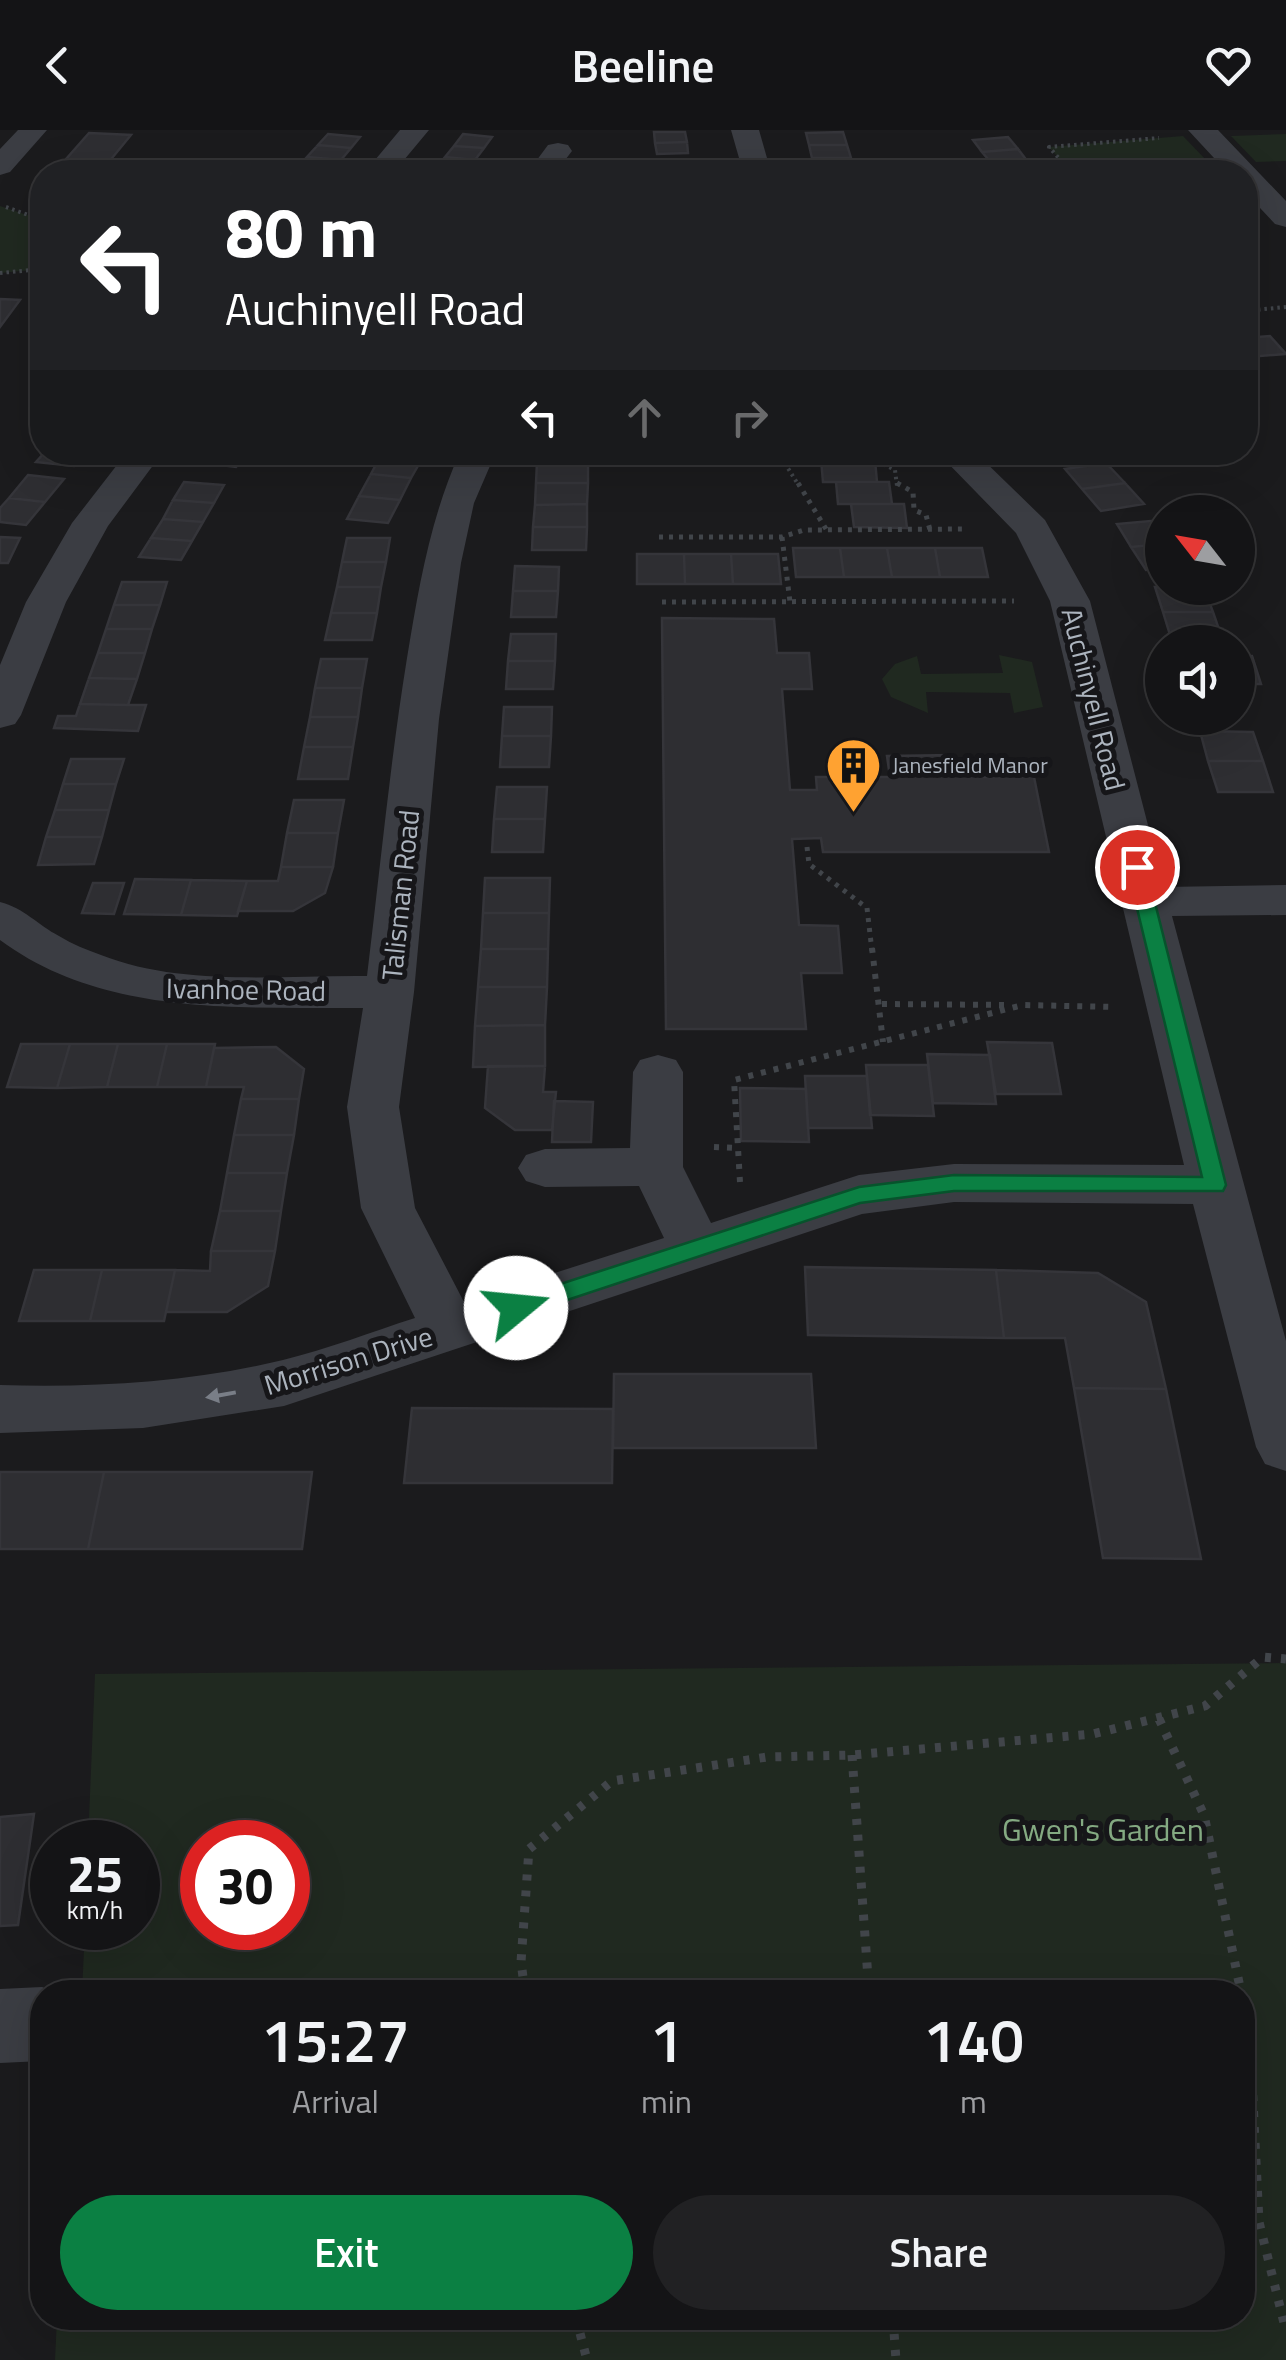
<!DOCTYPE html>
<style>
body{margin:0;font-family:"Titillium Web",sans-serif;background:#212123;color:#f1f3f6;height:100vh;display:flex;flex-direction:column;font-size:38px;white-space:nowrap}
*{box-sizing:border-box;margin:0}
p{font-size:32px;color:#9d9ea1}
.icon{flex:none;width:55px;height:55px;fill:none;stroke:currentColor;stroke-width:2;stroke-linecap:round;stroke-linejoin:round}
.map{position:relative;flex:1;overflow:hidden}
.drawer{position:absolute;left:30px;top:1850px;width:1225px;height:350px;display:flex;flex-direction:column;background:#141416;border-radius:40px;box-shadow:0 10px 40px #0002,0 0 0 2px #333335}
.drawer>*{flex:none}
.top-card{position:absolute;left:30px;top:30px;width:1228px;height:305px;border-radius:40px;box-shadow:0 10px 40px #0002,0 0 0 2px #333335;background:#202124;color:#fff;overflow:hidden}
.needle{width:65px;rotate:301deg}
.controls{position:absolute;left:1145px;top:365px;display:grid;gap:20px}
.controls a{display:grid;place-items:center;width:110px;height:110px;border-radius:50%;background:#141416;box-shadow:0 10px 40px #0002,0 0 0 2px #333335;font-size:50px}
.speed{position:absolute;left:30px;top:1690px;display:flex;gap:20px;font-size:50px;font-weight:700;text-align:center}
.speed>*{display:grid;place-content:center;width:130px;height:130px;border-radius:50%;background:#141416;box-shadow:0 10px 40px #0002,0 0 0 2px #333335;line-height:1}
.speed small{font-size:25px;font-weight:400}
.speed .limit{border:15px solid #d22;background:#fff;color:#111}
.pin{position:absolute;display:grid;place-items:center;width:85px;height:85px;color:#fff;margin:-42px;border:5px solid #fff;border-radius:50%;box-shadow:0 2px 10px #0007}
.me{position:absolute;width:110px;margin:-55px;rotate:73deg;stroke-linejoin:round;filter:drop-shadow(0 0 8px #0008)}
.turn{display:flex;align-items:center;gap:35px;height:210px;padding:0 30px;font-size:45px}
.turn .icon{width:130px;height:130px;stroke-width:2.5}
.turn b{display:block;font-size:70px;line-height:85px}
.lanes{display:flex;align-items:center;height:95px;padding:0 30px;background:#0003;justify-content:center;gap:50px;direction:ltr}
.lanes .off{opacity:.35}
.eta{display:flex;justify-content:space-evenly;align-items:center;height:170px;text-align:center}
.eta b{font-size:60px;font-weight:600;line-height:70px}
.action{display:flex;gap:20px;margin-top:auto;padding:20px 30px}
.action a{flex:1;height:115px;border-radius:60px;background:#0b8043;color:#fff;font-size:40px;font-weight:600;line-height:115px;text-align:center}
.action a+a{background:#212123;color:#f1f3f6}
header{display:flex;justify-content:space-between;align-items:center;height:130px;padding:0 30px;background:#141416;font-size:45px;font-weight:600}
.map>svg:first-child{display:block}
</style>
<header><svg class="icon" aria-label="back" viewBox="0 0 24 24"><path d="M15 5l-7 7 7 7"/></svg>Beeline<svg class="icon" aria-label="heart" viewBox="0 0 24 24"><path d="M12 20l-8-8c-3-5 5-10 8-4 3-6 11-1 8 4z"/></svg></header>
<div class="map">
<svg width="1286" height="2230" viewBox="0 0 1286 2230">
<rect width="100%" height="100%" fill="#1b1b1d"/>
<path fill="#202920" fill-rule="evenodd" d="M 1286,4 L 1286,31 L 1256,32 L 1231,6 Z
M 1183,6 L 1208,32 L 1071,42 L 1049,17 Z
M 0,76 L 42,90 L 42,139 L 0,143 Z
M 999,525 L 1032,532 L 1043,577 L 1014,583 L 1010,563 L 926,562 L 928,583 L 891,567 L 882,549 L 895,534 L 917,526 L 921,544 L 1003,543 Z
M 1286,1533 L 1286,2230 L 55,2230 L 57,2188 L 1242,2188 L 1242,1862 L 82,1862 L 85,1798 L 138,1798 L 138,1712 L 88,1712 L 95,1544 ZM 288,1712 L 288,1798 L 202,1798 L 202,1712 Z"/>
<path fill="#2e2e32" stroke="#35353a" stroke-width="2.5" d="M 654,2 L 685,2 L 687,12 L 655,13 Z
M 843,2 L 847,15 L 809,15 L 806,3 Z
M 89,3 L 131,5 L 103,39 L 60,36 Z
M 328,4 L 360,7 L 351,18 L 318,15 Z
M 463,4 L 492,7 L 484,18 L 454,16 Z
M 1008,7 L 1018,19 L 982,22 L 973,10 Z
M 687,12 L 688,23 L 657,24 L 655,13 Z
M 318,15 L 351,18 L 341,30 L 307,27 Z
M 809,15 L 847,15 L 851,28 L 812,28 Z
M 454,16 L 484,18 L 475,30 L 445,27 Z
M 1018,19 L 1028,32 L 993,35 L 982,22 Z
M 307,27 L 341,30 L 331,41 L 298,38 Z
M 445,27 L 475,30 L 466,42 L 436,39 Z
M 690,31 L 692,42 L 660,42 L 658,32 Z
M 1028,32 L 1037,42 L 999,42 L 993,35 Z
M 0,169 L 20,170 L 0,197 Z
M 1270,206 L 1286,224 L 1248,227 L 1245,224 L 1245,208 Z
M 45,322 L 86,322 L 74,336 L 36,332 Z
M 207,322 L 249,322 L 236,337 L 198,332 Z
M 538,322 L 589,322 L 588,332 L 537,332 Z
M 808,322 L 860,322 L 861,330 L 809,329 Z
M 382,323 L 423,327 L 411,348 L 371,344 Z
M 821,329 L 875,330 L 877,352 L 823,352 Z
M 537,332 L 588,332 L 588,353 L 536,353 Z
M 1106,333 L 1125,353 L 1082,359 L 1065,339 Z
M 371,344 L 411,348 L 400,370 L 359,366 Z
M 28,345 L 64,349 L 45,372 L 9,368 Z
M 184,352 L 224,355 L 214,373 L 173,370 Z
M 836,352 L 889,352 L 892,374 L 838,374 Z
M 536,353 L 588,353 L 587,374 L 535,375 Z
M 1125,353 L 1144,374 L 1101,381 L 1082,359 Z
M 359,366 L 400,370 L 388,393 L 347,389 Z
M 9,368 L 45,372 L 26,395 L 0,392 L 0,378 Z
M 173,370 L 214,373 L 203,392 L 163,389 Z
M 587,374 L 587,397 L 533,397 L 535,375 Z
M 851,374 L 904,374 L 907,398 L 854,397 Z
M 163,389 L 203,392 L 192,411 L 151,408 Z
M 1161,390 L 1162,414 L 1131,417 L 1117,394 Z
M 533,397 L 587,397 L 586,420 L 532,420 Z
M 0,407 L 20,408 L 8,433 L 0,433 Z
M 151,408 L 192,411 L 181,430 L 139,427 Z
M 347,408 L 390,408 L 386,432 L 342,432 Z
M 1162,414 L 1162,439 L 1146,440 L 1131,417 Z
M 793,418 L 840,418 L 844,447 L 796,447 Z
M 840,418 L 887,418 L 892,447 L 844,447 Z
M 887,418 L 935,418 L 940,447 L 892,447 Z
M 935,418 L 982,418 L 988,447 L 940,447 Z
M 637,424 L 684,424 L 685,454 L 637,454 Z
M 684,424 L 731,424 L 733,454 L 685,454 Z
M 731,424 L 778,424 L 781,454 L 733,454 Z
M 342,432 L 386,432 L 381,457 L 337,457 Z
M 515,436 L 559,437 L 558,461 L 513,461 Z
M 122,452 L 167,452 L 160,475 L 114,475 Z
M 337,457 L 381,457 L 377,483 L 331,483 Z
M 1155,457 L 1204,458 L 1213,482 L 1163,482 Z
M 513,461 L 558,461 L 556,487 L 511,487 Z
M 114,475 L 160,475 L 152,499 L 106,499 Z
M 1163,482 L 1213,482 L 1222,508 L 1171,508 Z
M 331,483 L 377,483 L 372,510 L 325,510 Z
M 662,488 L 774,489 L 777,523 L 809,523 L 812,559 L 782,559 L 790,660 L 817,660 L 816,647 L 890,647 L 887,626 L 954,625 L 958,647 L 1034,647 L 1049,722 L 823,722 L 821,708 L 792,709 L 799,795 L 838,796 L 842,843 L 801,843 L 806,899 L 666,899 Z
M 106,499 L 152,499 L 145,523 L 98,523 Z
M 511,504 L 556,504 L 555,531 L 508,531 Z
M 98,523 L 145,523 L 137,549 L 89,548 Z
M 1238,526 L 1252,526 L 1261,554 L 1238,554 Z
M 321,529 L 367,529 L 362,558 L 315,558 Z
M 508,531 L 555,531 L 553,559 L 506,559 Z
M 89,548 L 137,549 L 128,575 L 80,574 Z
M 315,558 L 362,558 L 358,587 L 310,587 Z
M 80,574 L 128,575 L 146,575 L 138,601 L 54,598 L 58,586 L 76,586 Z
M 504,577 L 552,577 L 551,606 L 502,606 Z
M 310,587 L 358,587 L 353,617 L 304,617 Z
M 1200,601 L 1253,602 L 1263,631 L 1208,631 Z
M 502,606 L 551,606 L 549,637 L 500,637 Z
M 304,617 L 353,617 L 348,649 L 298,649 Z
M 71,629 L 124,629 L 116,654 L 63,654 Z
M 1208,631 L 1263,631 L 1273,662 L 1218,662 Z
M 63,654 L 116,654 L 109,680 L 55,680 Z
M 497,657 L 547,657 L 545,689 L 494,689 Z
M 294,670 L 344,670 L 338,703 L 287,703 Z
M 55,680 L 109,680 L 102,707 L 46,707 Z
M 494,689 L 545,689 L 543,722 L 492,722 Z
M 287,703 L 338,703 L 333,737 L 281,737 Z
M 46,707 L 102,707 L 94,734 L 38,735 Z
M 281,737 L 333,737 L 325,763 L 293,781 L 238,781 L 247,751 L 278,751 Z
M 485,748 L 550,748 L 549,783 L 483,783 Z
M 135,749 L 191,750 L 181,785 L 124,784 Z
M 191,750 L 247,751 L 237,786 L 181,785 Z
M 93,753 L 124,753 L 114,784 L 82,783 Z
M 483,783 L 549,783 L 548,819 L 481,819 Z
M 481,819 L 548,819 L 547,857 L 478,857 Z
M 478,857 L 547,857 L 545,895 L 475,896 Z
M 545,895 L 545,936 L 473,937 L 475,896 Z
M 987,912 L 1052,913 L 1061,964 L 996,964 Z
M 21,914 L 70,914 L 57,958 L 7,957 Z
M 70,914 L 118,914 L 107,957 L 57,958 Z
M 118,914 L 167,914 L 157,957 L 107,957 Z
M 167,914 L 215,914 L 206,957 L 157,957 Z
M 276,917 L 304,939 L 299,969 L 241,969 L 244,957 L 206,957 L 214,918 Z
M 927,924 L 990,925 L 996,974 L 933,973 Z
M 866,935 L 928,935 L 934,986 L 870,985 Z
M 488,936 L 545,936 L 543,962 L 556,962 L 552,1000 L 515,1000 L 485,978 Z
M 805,946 L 867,946 L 872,998 L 808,998 Z
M 740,958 L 806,959 L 809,1012 L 741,1011 Z
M 241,969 L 299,969 L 294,1005 L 234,1005 Z
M 554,971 L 593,972 L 591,1012 L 552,1012 Z
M 234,1005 L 294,1005 L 287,1043 L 227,1043 Z
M 227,1043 L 287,1043 L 281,1081 L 220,1081 Z
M 220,1081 L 281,1081 L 275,1121 L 211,1121 Z
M 211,1121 L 275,1121 L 268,1156 L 227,1182 L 166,1182 L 175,1140 L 210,1141 Z
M 805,1137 L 996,1140 L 1004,1208 L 808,1205 Z
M 34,1140 L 102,1140 L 90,1191 L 19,1191 Z
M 102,1140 L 175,1140 L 164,1191 L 90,1191 Z
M 996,1140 L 1098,1143 L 1146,1172 L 1166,1259 L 1074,1258 L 1065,1208 L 1004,1208 Z
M 614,1244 L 811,1244 L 816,1318 L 613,1318 Z
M 1074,1258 L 1166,1259 L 1201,1429 L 1103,1428 Z
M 412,1278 L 613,1279 L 612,1353 L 404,1353 Z
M 0,1342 L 104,1342 L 88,1419 L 0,1419 Z
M 104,1342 L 312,1342 L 302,1419 L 88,1419 Z
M 34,1684 L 18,1795 L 0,1796 L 0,1687 Z"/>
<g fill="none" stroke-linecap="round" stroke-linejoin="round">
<path stroke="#41454a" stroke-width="4" stroke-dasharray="2.5 4" stroke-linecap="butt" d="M 1071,42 L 1049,17 L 1159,8
M 1081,42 L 1175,35
M 6,77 L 42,90
M 0,143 L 42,139
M 1245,181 L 1286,177
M 778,322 L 799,356
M 880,322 L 883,334 L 895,340 L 897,356"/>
<path stroke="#41454a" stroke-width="5" stroke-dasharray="4 6" stroke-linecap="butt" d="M 798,353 L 826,399
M 897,353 L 913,362 L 914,380 L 926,385 L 930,400
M 659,407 L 782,407 L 804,400 L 966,399
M 782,407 L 790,472
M 662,472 L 1014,471
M 807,717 L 809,734 L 867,778 L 872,821"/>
<path stroke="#41454a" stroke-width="6" stroke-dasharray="5 8" stroke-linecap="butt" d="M 872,818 L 883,912
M 882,874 L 1012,875
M 714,1017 L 738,1018
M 740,1052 L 734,950 L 1023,875 L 1115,877"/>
<path stroke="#41454a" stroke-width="9" stroke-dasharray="6 10" stroke-linecap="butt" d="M 1159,1589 L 1204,1685 L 1241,1862
M 852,1625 L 869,1862
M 525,1862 L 521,1832 L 529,1719 L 612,1651 L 767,1627 L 852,1625 L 1093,1604 L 1205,1576 L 1263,1527 L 1286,1529
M 1242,1870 L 1250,1910 L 1259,2092 L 1286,2201
M 576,2188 L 587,2230
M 893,2188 L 896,2230"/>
<path fill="#3b3d43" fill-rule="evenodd" d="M 18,0 L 47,0 L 10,42 L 0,45 L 0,19 Z
M 400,0 L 429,0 L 394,42 L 365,42 Z
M 731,0 L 759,0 L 771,42 L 743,42 Z
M 1188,0 L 1218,0 L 1286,71 L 1286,97 L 1275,94 L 1245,62 L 1245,42 L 1227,42 Z
M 558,13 L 568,15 L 572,21 L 556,42 L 528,42 L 548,15 Z
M 127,322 L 163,322 L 108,396 L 66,472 L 21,585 L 15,594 L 0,598 L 0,535 L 26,472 L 72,393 Z
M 460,322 L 496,322 L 474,373 L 461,433 L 439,589 L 414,862 L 399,977 L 415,1078 L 464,1172 L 664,1108 L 639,1056 L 545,1057 L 526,1051 L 518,1038 L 526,1025 L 545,1019 L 630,1018 L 633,942 L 640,930 L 658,925 L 676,930 L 683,942 L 683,1037 L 711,1093 L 859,1045 L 954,1034 L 1184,1035 L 1050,471 L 1016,403 L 937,322 L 975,322 L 1045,390 L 1090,471 L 1164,757 L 1286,755 L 1286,785 L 1172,786 L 1286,1211 L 1286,1341 L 1265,1334 L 1256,1317 L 1193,1074 L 954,1072 L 862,1084 L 284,1276 L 143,1298 L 0,1303 L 0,1255 C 94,1258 192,1252 283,1230 C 328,1219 371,1202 415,1188 L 361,1078 L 347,977 L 363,878 C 240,877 104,887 0,810 L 0,772 C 24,778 38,795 59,806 C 72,814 87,820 101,825 C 182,857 282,845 367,846 C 380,740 390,633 407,528 C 419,456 430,389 460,322 Z
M 42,1857 L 55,1862 L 42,1862 L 42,1931 L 0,1933 L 0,1859 Z"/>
</g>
<defs><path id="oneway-solid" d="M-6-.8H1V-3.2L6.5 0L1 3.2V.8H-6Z" transform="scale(2.5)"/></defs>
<use fill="#797e87" href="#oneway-solid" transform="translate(221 1265) rotate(170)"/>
<path fill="#0b8043" stroke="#07532c" stroke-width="2.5" d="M 1137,731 L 1146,737 L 1226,1055 L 1223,1061 L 954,1061 L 860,1073 L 525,1184 L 508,1184 L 505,1178 L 508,1171 L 859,1057 L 954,1045 L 1202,1047 L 1127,737 Z"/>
<defs>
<symbol id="building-pin" viewBox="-11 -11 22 30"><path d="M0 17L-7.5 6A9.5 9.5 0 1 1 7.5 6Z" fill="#ffa231" stroke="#161619"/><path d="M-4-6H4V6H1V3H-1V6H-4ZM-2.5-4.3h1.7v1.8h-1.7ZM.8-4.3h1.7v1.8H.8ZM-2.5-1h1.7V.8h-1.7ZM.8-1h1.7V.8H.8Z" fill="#111"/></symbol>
</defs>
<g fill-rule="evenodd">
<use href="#building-pin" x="822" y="604" width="63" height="86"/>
</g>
<g text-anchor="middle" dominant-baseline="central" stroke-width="10" stroke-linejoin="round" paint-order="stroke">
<g font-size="22" fill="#acb4be" stroke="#161619" text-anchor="start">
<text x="892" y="635">Janesfield Manor</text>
</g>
<g font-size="28" fill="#acb4be" stroke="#161619">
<text transform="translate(1094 569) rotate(76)">Auchinyell Road</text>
<text transform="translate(400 765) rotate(-84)">Talisman Road</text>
<text transform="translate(246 859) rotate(1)">Ivanhoe Road</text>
<text transform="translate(348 1230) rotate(-17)">Morrison Drive</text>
</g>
<g font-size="32" fill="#84aa82" stroke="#161619">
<text x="1103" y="1699">Gwen's Garden</text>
</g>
</g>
</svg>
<div class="controls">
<a><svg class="needle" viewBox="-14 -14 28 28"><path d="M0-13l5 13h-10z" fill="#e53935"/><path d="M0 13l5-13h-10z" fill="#9d9ea1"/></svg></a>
<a><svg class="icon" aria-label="sound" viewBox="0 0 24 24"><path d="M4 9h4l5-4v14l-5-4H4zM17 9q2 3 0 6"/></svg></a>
</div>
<div class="speed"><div>25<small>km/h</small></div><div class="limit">30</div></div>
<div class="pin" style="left:1137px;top:737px;background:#d93025"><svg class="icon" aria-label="arrive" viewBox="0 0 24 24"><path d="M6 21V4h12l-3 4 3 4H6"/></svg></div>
<svg class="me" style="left:516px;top:1178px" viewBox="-20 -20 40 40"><circle r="19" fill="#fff"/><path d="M0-13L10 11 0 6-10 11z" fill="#0b8043"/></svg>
<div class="top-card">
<div class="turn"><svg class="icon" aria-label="left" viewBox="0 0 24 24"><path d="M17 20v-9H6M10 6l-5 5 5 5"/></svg><div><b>80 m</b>Auchinyell Road</div></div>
<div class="lanes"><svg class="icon" aria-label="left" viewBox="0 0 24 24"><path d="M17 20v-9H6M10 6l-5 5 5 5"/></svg><svg class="icon off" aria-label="ahead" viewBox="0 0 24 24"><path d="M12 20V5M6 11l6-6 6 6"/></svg><svg class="icon off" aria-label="right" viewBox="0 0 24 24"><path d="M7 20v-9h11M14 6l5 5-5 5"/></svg></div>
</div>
<section class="drawer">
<div class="eta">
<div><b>15:27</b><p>Arrival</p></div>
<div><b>1</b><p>min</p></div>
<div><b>140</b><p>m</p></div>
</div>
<div class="action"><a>Exit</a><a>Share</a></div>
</section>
</div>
